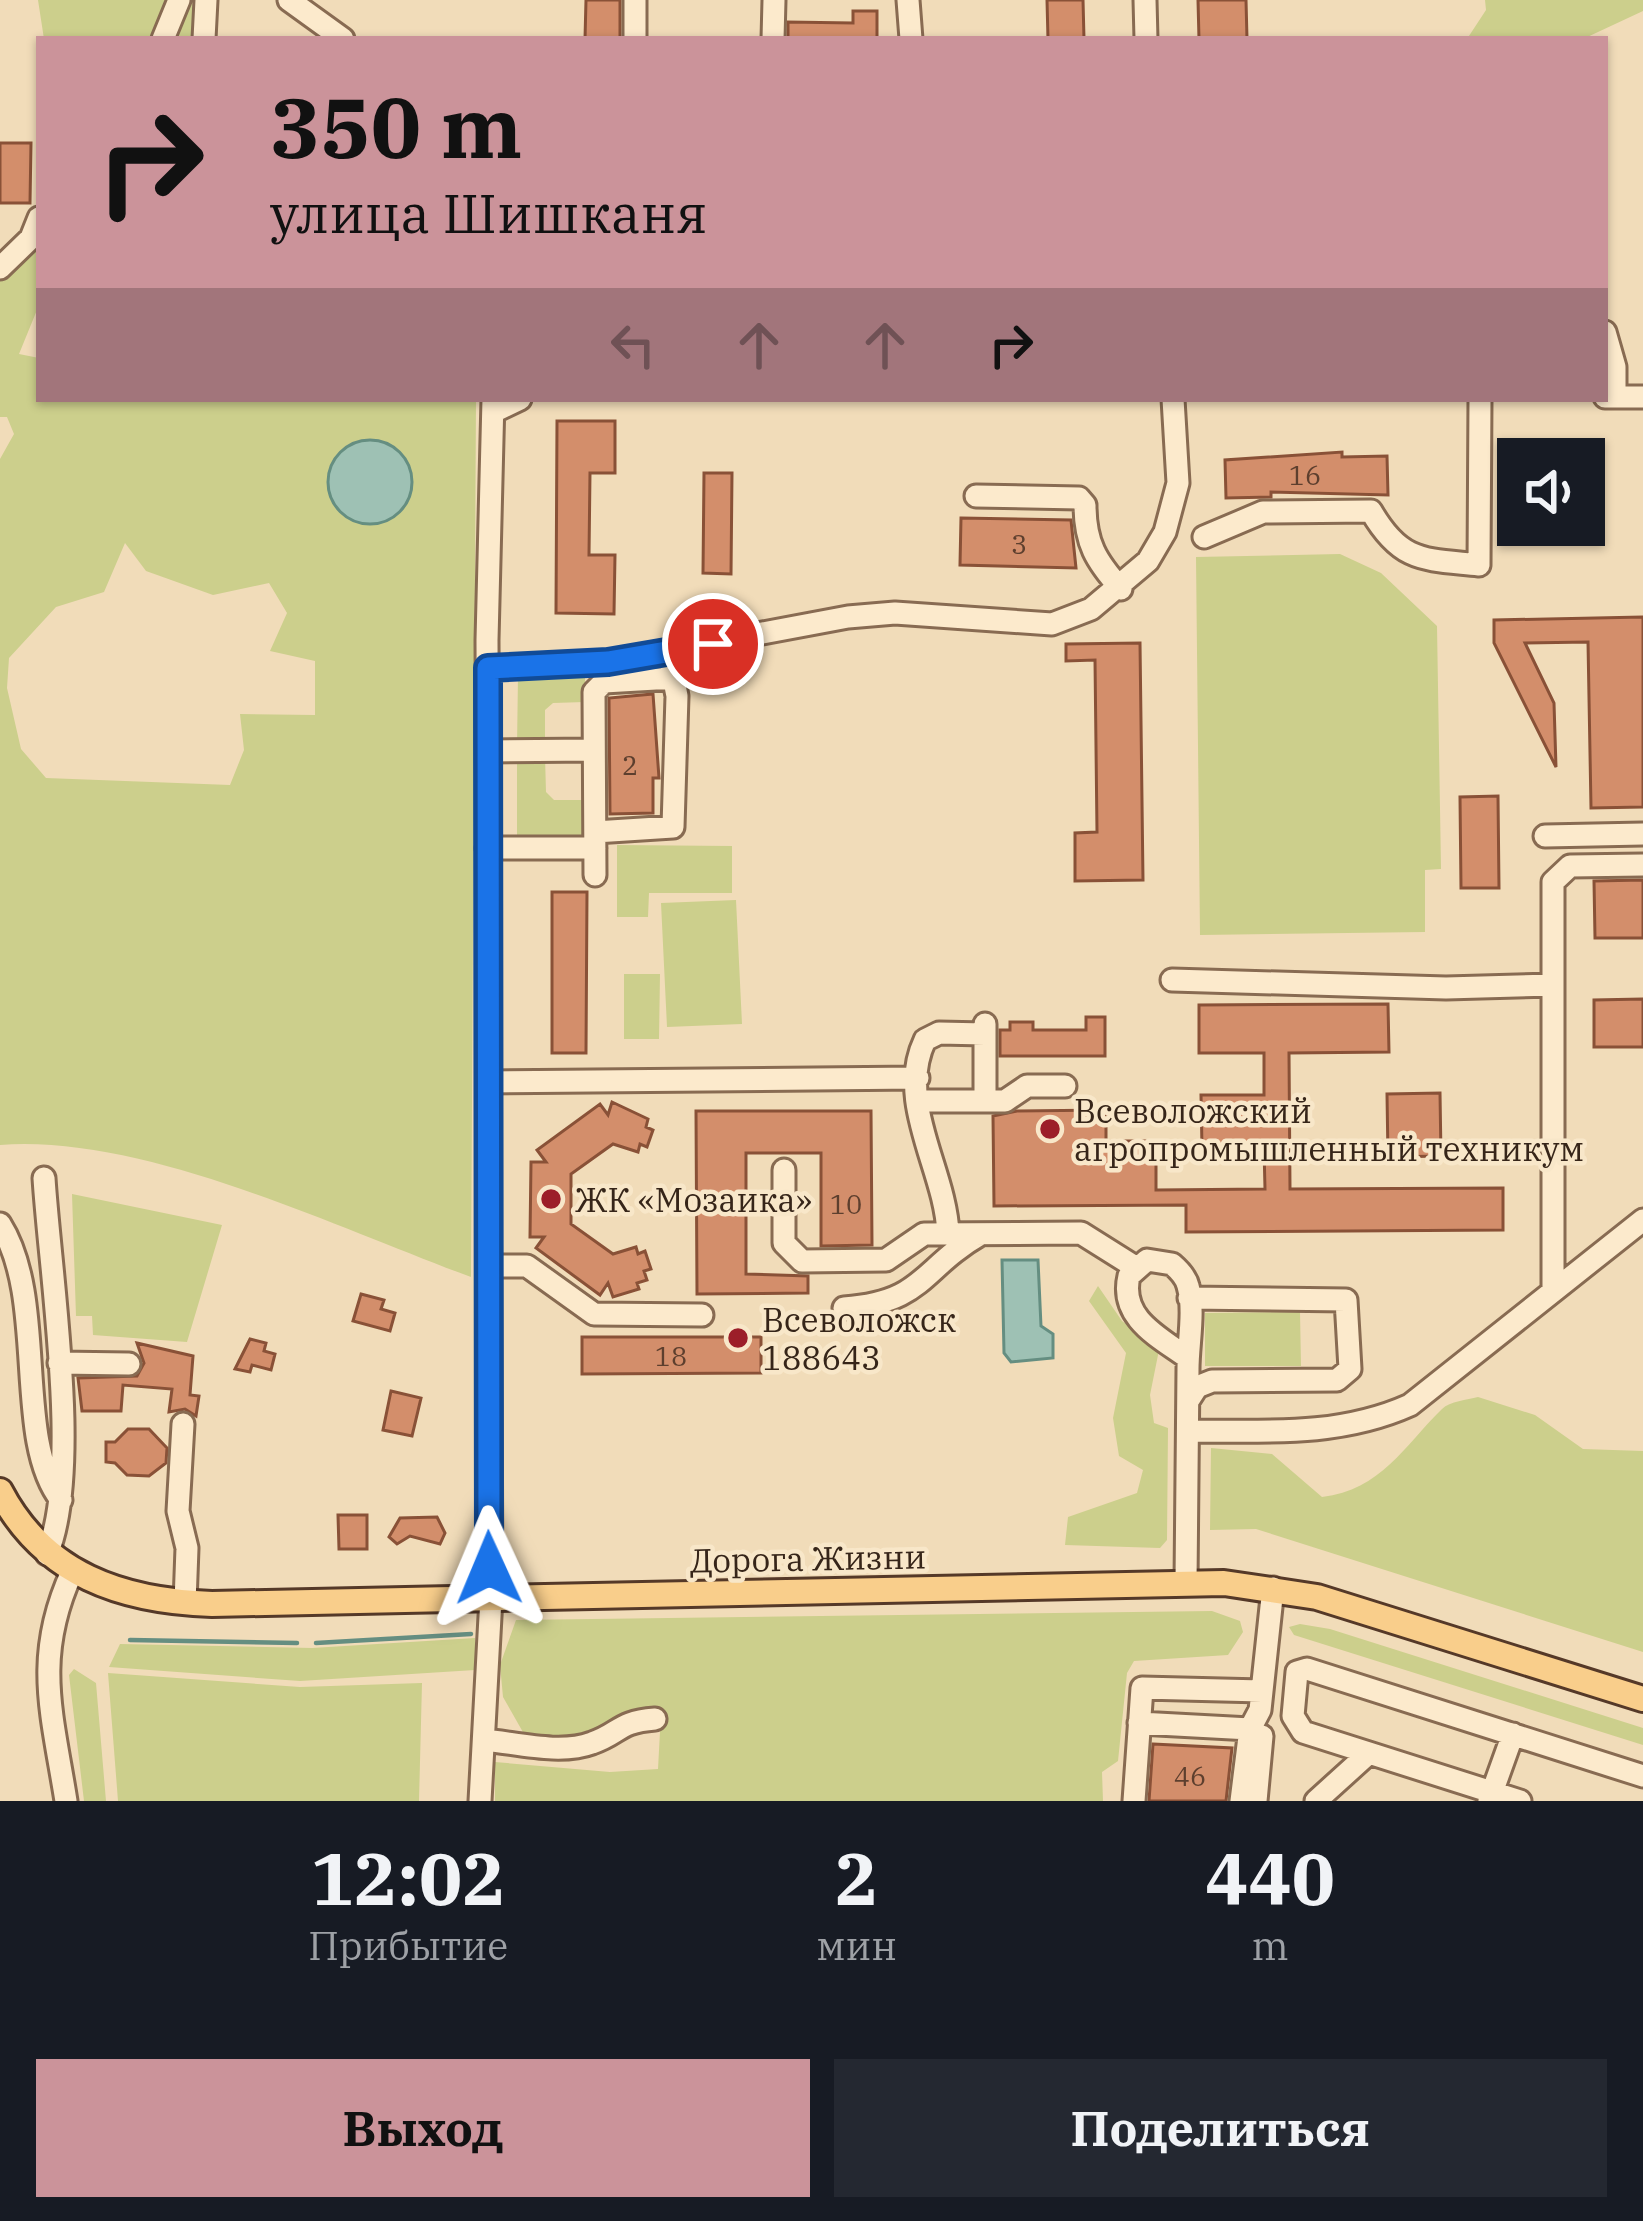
<!DOCTYPE html>
<html lang="ru">
<meta charset="utf-8">
<style>
body{margin:0;font-family:"IBM Plex Serif",serif;background:#242831;color:#f1f3f6;height:100vh;display:flex;flex-direction:column;font-size:45px;white-space:nowrap}
*{box-sizing:border-box;margin:0}
p{font-size:39px;color:#9ea1a6}
.icon{flex:none;width:66px;height:66px;fill:none;stroke:currentColor;stroke-width:2;stroke-linecap:round;stroke-linejoin:round}
.map{position:relative;height:1801px;overflow:hidden}
.details{display:flex;flex-direction:column;background:#171b24;flex:1}
.details>*{flex:none}
.hud{position:absolute;left:36px;top:36px;width:1572px;height:366px;border-radius:0px;box-shadow:0 3px 9px #0004;background:#cb939a;color:#111;overflow:hidden}
.buttons{position:absolute;left:1497px;top:438px;display:grid;gap:24px}
.buttons a{display:grid;place-items:center;width:108px;height:108px;border-radius:0px;background:#171b24;box-shadow:0 3px 9px #0004;font-size:60px}
.pin{position:absolute;display:grid;place-items:center;width:102px;height:102px;color:#fff;margin:-51px;border:6px solid #fff;border-radius:50%;box-shadow:0 3px 12px #0007}
.me{position:absolute;width:132px;margin:-66px;rotate:359deg;stroke-linejoin:round;filter:drop-shadow(0 0 9px #0008)}
.turn{display:flex;align-items:center;gap:42px;height:252px;padding:0 36px;font-size:54px}
.turn .icon{width:156px;height:156px;stroke-width:2.5}
.turn b{display:block;font-size:84px;line-height:102px}
.lanes{display:flex;align-items:center;height:114px;padding:0 36px;background:#0003;justify-content:center;gap:60px;direction:ltr}
.lanes .off{opacity:.35}
.eta{display:flex;justify-content:space-evenly;align-items:center;height:204px;text-align:center}
.eta b{font-size:72px;font-weight:800;line-height:84px}
.cta{display:flex;gap:24px;margin-top:auto;padding:24px 36px}
.cta a{flex:1;height:138px;border-radius:0px;background:#cb939a;color:#111;font-size:48px;font-weight:800;line-height:138px;text-align:center}
.cta a+a{background:#242831;color:#f1f3f6}
.map>svg:first-child{display:block}
</style>
<div class="map">
<svg width="1643" height="1801" viewBox="0 0 1643 1801">
<rect width="100%" height="100%" fill="#f1dcb9"/>
<path fill="#cccf8c" fill-rule="evenodd" d="M 38,0 L 192,0 L 196,39 L 44,39 Z
M 1485,0 L 1643,0 L 1643,11 L 1583,39 L 1467,39 L 1486,10 Z
M 39,199 L 39,305 L 19,354 L 39,358 L 39,399 L 476,399 L 471,1277 C 335,1227 144,1134 0,1145 L 0,459 L 14,434 L 7,417 L 0,417 L 0,253 L 26,233 ZM 125,543 L 146,571 L 213,595 L 269,583 L 287,613 L 270,651 L 315,661 L 315,715 L 240,714 L 244,750 L 230,785 L 46,778 L 21,749 L 7,688 L 9,658 L 56,607 L 104,592 Z
M 1340,554 L 1381,573 L 1437,626 L 1441,869 L 1425,870 L 1425,932 L 1200,935 L 1196,557 Z
M 585,672 L 585,702 L 553,703 L 545,710 L 545,745 L 517,746 L 518,676 Z
M 526,756 L 545,756 L 546,792 L 554,800 L 586,800 L 586,841 L 517,841 L 517,764 L 526,764 Z
M 617,845 L 732,846 L 732,893 L 649,893 L 648,917 L 617,917 Z
M 736,900 L 742,1024 L 667,1027 L 661,903 Z
M 624,974 L 660,974 L 659,1039 L 624,1039 Z
M 72,1194 L 222,1225 L 187,1342 L 93,1335 L 92,1316 L 76,1316 Z
M 1098,1286 L 1122,1321 L 1159,1350 L 1150,1395 L 1154,1423 L 1168,1428 L 1167,1540 L 1160,1548 L 1065,1545 L 1068,1517 L 1137,1493 L 1143,1470 L 1119,1456 L 1113,1418 L 1126,1353 L 1089,1301 Z
M 1300,1312 L 1301,1366 L 1205,1366 L 1205,1313 Z
M 1478,1397 L 1535,1415 L 1583,1449 L 1643,1451 L 1643,1652 L 1256,1529 L 1210,1530 L 1211,1448 L 1272,1454 L 1322,1497 C 1381,1490 1404,1446 1442,1409 C 1450,1401 1467,1400 1478,1397 Z
M 1212,1611 L 1240,1621 L 1243,1632 L 1228,1655 L 1134,1661 L 1127,1673 L 1118,1761 L 1102,1772 L 1103,1801 L 495,1801 L 495,1762 L 610,1772 L 658,1769 L 661,1713 L 586,1740 L 524,1734 L 503,1697 L 500,1665 L 516,1620 Z
M 1300,1624 L 1330,1629 L 1643,1728 L 1643,1745 L 1294,1635 L 1289,1627 Z
M 475,1638 L 475,1670 L 300,1681 L 109,1667 L 120,1644 L 312,1648 Z
M 74,1669 L 96,1683 L 106,1801 L 84,1801 L 69,1675 Z
M 108,1673 L 300,1687 L 422,1683 L 419,1801 L 118,1801 Z"/>
<path fill="#9ec1b4" stroke="#658e81" stroke-width="3" d="M328 482a42 42 0 1 1 84 0a42 42 0 1 1-84 0Z
M 1002,1260 L 1038,1260 L 1041,1326 L 1053,1334 L 1053,1358 L 1011,1362 L 1004,1353 Z"/>
<g fill="none" stroke-linecap="round" stroke-linejoin="round">
<path stroke="#658e81" stroke-width="4.5" d="M 130,1640 L 297,1643
M 316,1643 L 471,1634"/>
</g>
<path fill="#d38e6b" stroke="#895137" stroke-width="3" d="M 586,0 L 620,0 L 620,39 L 585,39 Z
M 1047,0 L 1083,0 L 1084,39 L 1048,39 Z
M 1198,0 L 1246,0 L 1247,39 L 1199,39 Z
M 853,11 L 877,11 L 877,39 L 788,39 L 788,22 L 853,23 Z
M 0,143 L 31,143 L 30,203 L 0,203 Z
M 557,421 L 615,421 L 615,473 L 590,473 L 589,555 L 615,555 L 614,614 L 556,613 Z
M 1342,452 L 1342,457 L 1387,456 L 1388,495 L 1271,492 L 1271,497 L 1226,498 L 1225,460 Z
M 704,473 L 732,473 L 731,574 L 703,573 Z
M 961,518 L 1071,520 L 1076,568 L 960,565 Z
M 1643,617 L 1643,807 L 1591,808 L 1588,642 L 1525,643 L 1554,703 L 1556,767 L 1494,643 L 1494,620 Z
M 1140,643 L 1143,880 L 1075,881 L 1075,833 L 1097,832 L 1095,660 L 1066,661 L 1066,644 Z
M 653,694 L 659,778 L 653,778 L 653,813 L 610,814 L 609,698 Z
M 1498,796 L 1499,888 L 1461,888 L 1460,797 Z
M 1643,880 L 1643,938 L 1595,938 L 1594,881 Z
M 552,892 L 587,892 L 586,1053 L 552,1053 Z
M 1643,999 L 1643,1047 L 1594,1047 L 1594,1000 Z
M 1388,1004 L 1389,1052 L 1289,1053 L 1290,1189 L 1503,1188 L 1503,1230 L 1186,1232 L 1186,1205 L 994,1206 L 993,1116 L 1017,1111 L 1106,1110 L 1106,1141 L 1156,1141 L 1156,1190 L 1265,1189 L 1264,1148 L 1202,1148 L 1201,1095 L 1264,1095 L 1264,1053 L 1199,1053 L 1199,1005 Z
M 1086,1017 L 1105,1017 L 1105,1056 L 1000,1056 L 1000,1030 L 1010,1030 L 1010,1022 L 1033,1022 L 1033,1030 L 1086,1030 Z
M 1440,1093 L 1441,1156 L 1388,1157 L 1387,1094 Z
M 612,1102 L 648,1119 L 646,1127 L 653,1130 L 647,1147 L 640,1144 L 638,1152 L 613,1144 L 571,1174 L 571,1224 L 613,1254 L 636,1247 L 638,1254 L 645,1251 L 651,1269 L 644,1271 L 647,1280 L 637,1283 L 639,1289 L 613,1297 L 608,1283 L 600,1295 L 536,1248 L 544,1237 L 530,1237 L 531,1162 L 546,1162 L 537,1150 L 600,1104 L 608,1115 Z
M 696,1111 L 871,1111 L 872,1245 L 821,1246 L 821,1153 L 746,1153 L 746,1274 L 808,1276 L 808,1293 L 697,1294 Z
M 361,1294 L 384,1300 L 381,1309 L 395,1313 L 390,1331 L 353,1321 Z
M 582,1337 L 761,1337 L 761,1373 L 582,1374 Z
M 250,1339 L 266,1343 L 264,1351 L 275,1354 L 271,1370 L 252,1365 L 250,1372 L 235,1369 Z
M 137,1343 L 193,1356 L 190,1395 L 199,1396 L 196,1416 L 185,1409 L 169,1412 L 172,1389 L 123,1385 L 121,1411 L 82,1411 L 78,1378 L 137,1376 L 144,1363 Z
M 391,1391 L 421,1398 L 412,1436 L 383,1430 Z
M 128,1429 L 149,1429 L 167,1448 L 166,1463 L 149,1476 L 127,1475 L 115,1463 L 106,1462 L 106,1442 L 115,1442 Z
M 338,1515 L 367,1515 L 367,1549 L 339,1549 Z
M 437,1517 L 445,1533 L 440,1544 L 410,1536 L 397,1544 L 389,1537 L 400,1518 Z
M 1153,1744 L 1232,1748 L 1226,1801 L 1149,1801 Z"/>
<g fill="none" stroke-linecap="round" stroke-linejoin="round">
<defs>
<path id="minor" d="M 289,0 L 343,39
M 908,0 L 911,39
M 1145,0 L 1146,39
M 163,39 L 179,0
M 204,39 L 206,0
M 635,39 L 635,0
M 773,39 L 774,0
M 0,268 L 31,238 L 39,218
M 1605,332 L 1615,367 L 1615,397
M 1605,397 L 1643,397
M 493,412 L 520,399
M 976,496 L 1079,498 L 1085,505 C 1085,543 1096,561 1121,589
M 1204,537 L 1263,512 L 1371,511 C 1401,563 1424,559 1479,565 L 1480,399
M 487,668 L 608,662 L 848,617 L 895,613 L 1052,624 L 1091,609 L 1148,561 L 1165,532 L 1178,483 L 1173,399
M 488,751 L 594,750
M 595,832 L 673,827 L 677,696 L 671,665
M 1545,836 L 1643,834
M 487,848 L 595,848
M 595,875 L 594,692 L 604,682 L 673,678
M 1172,980 L 1446,988 L 1553,985
M 488,1082 L 918,1078
M 917,1101 L 1005,1101 L 1027,1086 L 1065,1086
M 985,1101 L 985,1024
M 784,1170 L 784,1243 L 802,1261 L 886,1260 L 924,1234 L 1081,1233 L 1135,1267
M 44,1178 C 50,1275 82,1470 47,1554
M 0,1224 C 48,1300 13,1439 61,1500
M 948,1234 C 946,1170 895,1103 925,1040 L 939,1033 L 985,1034
M 488,1266 L 527,1266 L 594,1314 L 702,1315
M 1553,1290 L 1553,882 L 1570,866 L 1643,865
M 844,1308 C 925,1302 920,1269 981,1234
M 59,1363 L 129,1364
M 1188,1401 L 1197,1387 L 1212,1381 L 1337,1380 L 1350,1369 L 1346,1300 L 1189,1298
M 183,1424 L 178,1511 L 187,1548 L 185,1603
M 1188,1431 C 1264,1431 1339,1437 1410,1405 L 1643,1220
M 1186,1582 C 1187,1511 1188,1440 1188,1369 C 1188,1344 1195,1310 1188,1286 C 1186,1277 1179,1270 1172,1264 L 1147,1260 L 1129,1276 C 1119,1318 1159,1337 1188,1358
M 1139,1723 L 1250,1729
M 484,1740 C 517,1743 560,1755 592,1743 C 621,1733 617,1722 655,1719
M 66,1801 C 52,1713 33,1657 72,1572
M 480,1801 L 491,1598 L 487,640 L 493,399
M 1134,1801 L 1142,1688 L 1262,1691
M 1241,1801 L 1250,1729 L 1260,1710 L 1273,1588
M 1256,1801 L 1262,1736
M 1316,1801 L 1369,1753
M 1489,1801 L 1513,1734
M 1520,1801 L 1303,1732 L 1293,1716 L 1297,1672 L 1307,1669 L 1643,1776"/>
<path id="major" d="M 0,1491 C 44,1575 122,1601 212,1604 L 1224,1583 L 1317,1597 L 1643,1699"/>
</defs>
<use href="#minor" stroke="#886b52" stroke-width="27"/>
<use href="#major" stroke="#553928" stroke-width="30"/>
<use href="#minor" stroke="#fceacc" stroke-width="21"/>
<use href="#major" stroke="#f9ce8b" stroke-width="24"/>
</g>
<g fill="none" stroke-linecap="round" stroke-linejoin="round">
<defs>
<path id="route" d="M 489,1568 L 488,668 L 608,662 L 713,644"/>
</defs>
<use href="#route" stroke="#114b97" stroke-width="30"/>
<use href="#route" stroke="#1a73e8" stroke-width="21"/>
</g>
<g fill="#9c1e29" stroke="#f8e7c9" stroke-width="4.5">
<circle cx="1050" cy="1129" r="12"/>
<circle cx="551" cy="1199" r="12"/>
<circle cx="738" cy="1338" r="12"/>
</g>
<g text-anchor="middle" dominant-baseline="central" stroke-width="9" stroke-linejoin="round" paint-order="stroke">
<g font-size="27" fill="#5d3f2e">
<text x="1305" y="474">16</text>
<text x="1019" y="543">3</text>
<text x="630" y="764">2</text>
<text x="846" y="1203">10</text>
<text x="671" y="1355">18</text>
<text x="1190" y="1775">46</text>
</g>
<g font-size="33" fill="#362519" stroke="#f8e7c9" text-anchor="start">
<text x="1074" y="1110">Всеволожский<tspan x="1074" dy="38">агропромышленный техникум</tspan></text>
<text x="575" y="1199">ЖК «Мозаика»</text>
<text x="762" y="1319">Всеволожск<tspan x="762" dy="38">188643</tspan></text>
</g>
<g font-size="33" fill="#362519" stroke="#f8e7c9">
<text transform="translate(808 1558) rotate(-1)">Дорога Жизни</text>
</g>
</g>
</svg>
<div class="buttons">
<a><svg class="icon" aria-label="sound" viewBox="0 0 24 24"><path d="M4 9h4l5-4v14l-5-4H4zM17 9q2 3 0 6"/></svg></a>
</div>
<div class="pin" style="left:713px;top:644px;background:#d93025"><svg class="icon" aria-label="arrive" viewBox="0 0 24 24"><path d="M6 21V4h12l-3 4 3 4H6"/></svg></div>
<svg class="me" style="left:489px;top:1568px" viewBox="-20 -20 40 40"><path d="M0-17L14 15 0 8-14 15z" fill="#1a73e8" stroke="#fff" stroke-width="4"/></svg>
<div class="hud">
<div class="turn"><svg class="icon" aria-label="right" viewBox="0 0 24 24"><path d="M7 20v-9h11M14 6l5 5-5 5"/></svg><div><b>350 m</b>улица Шишканя</div></div>
<div class="lanes"><svg class="icon off" aria-label="left" viewBox="0 0 24 24"><path d="M17 20v-9H6M10 6l-5 5 5 5"/></svg><svg class="icon off" aria-label="ahead" viewBox="0 0 24 24"><path d="M12 20V5M6 11l6-6 6 6"/></svg><svg class="icon off" aria-label="ahead" viewBox="0 0 24 24"><path d="M12 20V5M6 11l6-6 6 6"/></svg><svg class="icon" aria-label="right" viewBox="0 0 24 24"><path d="M7 20v-9h11M14 6l5 5-5 5"/></svg></div>
</div>
</div>
<section class="details">
<div class="eta">
<div><b>12:02</b><p>Прибытие</p></div>
<div><b>2</b><p>мин</p></div>
<div><b>440</b><p>m</p></div>
</div>
<div class="cta"><a>Выход</a><a>Поделиться</a></div>
</section>
